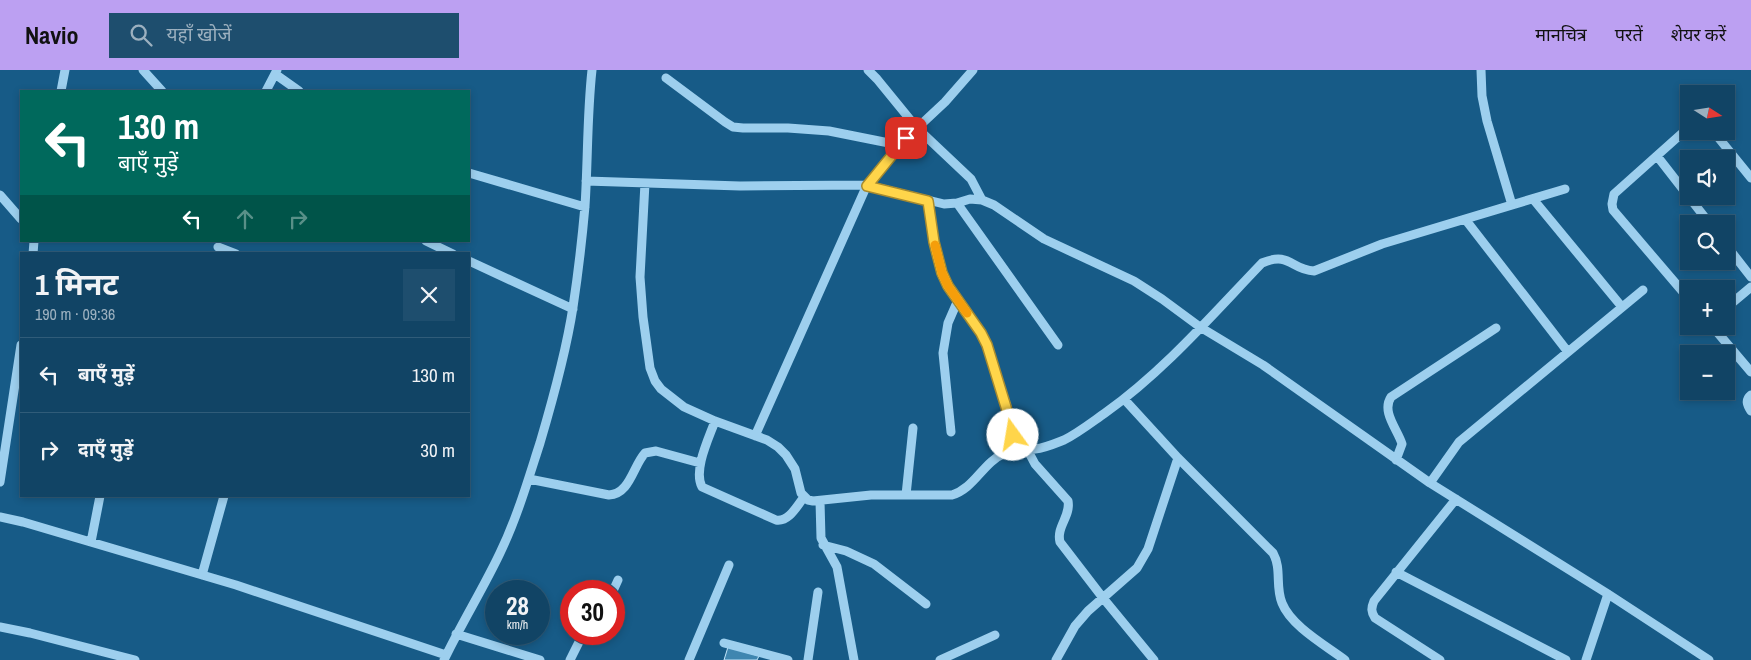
<!DOCTYPE html>
<html lang="hi">
<meta charset="utf-8">
<style>
body{margin:0;font-family:"Archivo Narrow","Noto Sans Devanagari",sans-serif;background:#1e4e6e;color:#f1f3f6;height:100vh;display:flex;flex-direction:column;font-size:19px;white-space:nowrap}
*{box-sizing:border-box;margin:0}
p{font-size:16px;color:#9cb0bf}
.icon{flex:none;width:28px;height:28px;fill:none;stroke:currentColor;stroke-width:2;stroke-linecap:round;stroke-linejoin:round}
.map{position:relative;flex:1;overflow:hidden}
.side{position:absolute;left:20px;top:182px;width:450px;height:245px;display:flex;flex-direction:column;background:#114465;border-radius:0px;box-shadow:0 2px 8px #0003,0 0 0 1px #305c79}
.side>*{flex:none}
.banner{position:absolute;left:20px;top:20px;width:450px;height:152px;border-radius:0px;box-shadow:0 2px 8px #0003,0 0 0 1px #305c79;background:#00695c;color:#fff;overflow:hidden}
.needle{width:32px;rotate:102deg}
.buttons{position:absolute;left:1680px;top:15px;display:grid;gap:10px}
.buttons a{display:grid;place-items:center;width:55px;height:55px;border-radius:0px;background:#114465;box-shadow:0 2px 8px #0003,0 0 0 1px #305c79;font-size:25px}
.speed{position:absolute;left:485px;top:510px;display:flex;gap:10px;font-size:25px;font-weight:700;text-align:center}
.speed>*{display:grid;place-content:center;width:65px;height:65px;border-radius:50%;background:#114465;box-shadow:0 2px 8px #0003,0 0 0 1px #305c79;line-height:1}
.speed small{font-size:12px;font-weight:400}
.speed .limit{border:8px solid #d22;background:#fff;color:#111}
.pin{position:absolute;display:grid;place-items:center;width:42px;height:42px;color:#fff;margin:-21px;border-radius:10px;box-shadow:0 2px 8px #0006}
.me{position:absolute;width:55px;margin:-28px;rotate:347deg;stroke-linejoin:round;filter:drop-shadow(0 0 4px #0008)}
.turn{display:flex;align-items:center;gap:18px;height:105px;padding:0 15px;font-size:22px}
.turn .icon{width:65px;height:65px;stroke-width:2.5}
.turn b{display:block;font-size:35px;line-height:42px}
.lanes{display:flex;align-items:center;height:48px;padding:0 15px;background:#0003;justify-content:center;gap:25px;direction:ltr}
.lanes .off{opacity:.35}
.round{display:grid;place-items:center;flex:none;width:52px;height:52px;border-radius:0px;background:#1e4e6e}
.summary{display:flex;align-items:center;justify-content:space-between;height:85px;padding:0 15px}
h1{font-size:30px;font-weight:700;line-height:38px}
ul{padding:0;list-style:none}
li{display:flex;align-items:center;gap:15px;height:75px;padding:0 15px;border-top:1px solid #305c79}
li div{flex:1}
li b{display:block;font-size:19px}
li em{font-style:normal}
header{display:flex;align-items:center;gap:30px;box-sizing:border-box;height:70px;padding:0 25px;background:#bca0f2;color:#111}
header strong{font-size:24px}
nav{display:flex;gap:28px;margin-inline-start:auto;font-size:18px}
.search{width:350px;height:45px;background:#1e4e6e;display:flex;align-items:center;gap:12px;box-sizing:border-box;padding:0 18px;border-radius:0px;color:#9cb0bf;font-size:19px}
.map>svg:first-child{display:block}
</style>
<header>
<strong>Navio</strong>
<div class="search"><svg class="icon" aria-label="search" viewBox="0 0 24 24"><circle cx="10" cy="10" r="6"/><path d="M15 15l6 6"/></svg>यहाँ खोजें</div>
<nav><a>मानचित्र</a><a>परतें</a><a>शेयर करें</a></nav>
</header>
<div class="map">
<svg width="1751" height="590" viewBox="0 0 1751 590">
<rect width="100%" height="100%" fill="#175b87"/>
<path fill="#3f86b0" stroke="#c2e5fa" d="M 728,577 L 759,586 L 757,590 L 724,590 Z"/>
<g fill="none" stroke-linecap="round" stroke-linejoin="round">
<path stroke="#9dcfee" stroke-width="9" d="M 143,0 L 162,21
M 868,0 L 877,9 L 917,58 L 971,109 L 982,130
M 1481,0 L 1482,26 L 1487,51 L 1512,135
M 275,4 L 299,21
M 666,8 L 725,52 L 733,57 L 743,58 L 788,58 L 829,61 L 899,75
M 61,21 L 65,0
M 266,21 L 277,0
M 1689,57 L 1614,124 L 1612,134 L 1613,140 L 1689,229
M 1713,61 L 1751,108
M 1657,86 L 1710,154
M 469,103 L 585,137
M 586,111 L 740,116 L 867,115 L 944,134 L 957,133 L 970,129 L 982,130 L 994,135 L 1044,169 L 1134,211 L 1162,229 L 1200,257 L 1263,295 L 1430,413 L 1608,524 L 1709,590
M 645,113 L 640,207 L 643,247 L 650,298 L 655,311 L 661,319 L 684,337 L 715,351 L 767,370 L 778,377 L 786,385 L 795,399 L 801,423 L 808,430 L 813,431 L 871,425 L 952,425 C 975,418 983,392 1005,383 C 1014,379 1025,380 1035,379 C 1045,378 1054,374 1064,370 C 1078,363 1092,352 1105,343 C 1164,301 1212,245 1262,193 C 1290,181 1291,200 1314,201 L 1382,174 L 1565,119
M 0,125 L 21,149
M 1533,129 L 1622,237
M 928,131 L 934,172 L 942,203 L 948,216 L 981,263 L 987,275 L 1007,337 L 1016,380
M 957,133 L 1058,275
M 1465,149 L 1568,282
M 426,171 L 453,184
M 1726,175 L 1751,207
M 218,177 L 236,184
M 33,184 L 34,171
M 469,191 L 573,239
M 1726,238 L 1751,217
M 1712,256 L 1751,302
M 1751,325 C 1745,330 1747,335 1751,341
M 1124,329 L 1178,388 L 1273,483 C 1282,499 1275,516 1282,533 C 1291,556 1325,575 1345,590
M 715,351 C 709,368 693,400 702,417 L 776,450 C 789,452 797,436 804,427
M 951,362 L 943,283 L 948,253 L 958,230
M 755,366 L 867,115 L 899,75 L 945,32 L 973,0
M 1027,379 L 1035,394 L 1068,431 C 1071,446 1056,457 1060,472 L 1103,528 L 1154,590
M 1396,390 L 1402,374 C 1398,360 1381,342 1391,327 L 1496,258
M 529,409 L 609,425 C 630,424 633,396 645,383 L 656,381 L 700,393
M 0,412 L 21,275
M 1430,413 L 1459,372 L 1643,220
M 906,425 L 913,358
M 820,431 L 821,468 L 837,497 L 854,590
M 0,447 L 23,452 L 236,515 L 446,585
M 91,472 L 100,426
M 823,475 L 846,481 L 874,494 L 926,534
M 1396,502 L 1566,590
M 202,505 L 224,426
M 613,521 L 618,510
M 0,557 L 30,563 L 135,590
M 456,564 L 540,590
M 724,573 L 788,590
M 444,590 C 461,554 483,519 500,483 C 517,448 528,410 540,373 C 553,329 566,283 573,237 C 578,204 582,170 585,136 C 588,90 587,45 592,0
M 570,590 L 583,564
M 689,590 L 729,495
M 808,590 L 818,522
M 940,590 L 995,565
M 1056,590 L 1075,556 L 1088,541 L 1137,498 L 1148,479 L 1178,388
M 1440,590 L 1375,548 C 1371,542 1371,538 1374,531 L 1456,429
M 1586,590 L 1608,524"/>
</g>
<g fill="none" stroke-linecap="round" stroke-linejoin="round">
<defs>
<path id="route" d="M 906,68 L 867,116 L 928,131 L 934,172 L 942,203 L 948,216 L 981,263 L 987,275 L 1006,337 L 1013,365"/>
</defs>
<use href="#route" stroke="#a68a30" stroke-width="12"/>
<use href="#route" stroke="#ffd54a" stroke-width="9"/>
<path stroke="#f59e0b" stroke-width="9" d="M 935,175 L 942,203 L 948,216 L 967,243"/>
</g>
</svg>
<div class="buttons">
<a><svg class="needle" viewBox="-14 -14 28 28"><path d="M0-13l5 13h-10z" fill="#e53935"/><path d="M0 13l5-13h-10z" fill="#9cb0bf"/></svg></a>
<a><svg class="icon" aria-label="sound" viewBox="0 0 24 24"><path d="M4 9h4l5-4v14l-5-4H4zM17 9q2 3 0 6"/></svg></a>
<a><svg class="icon" aria-label="search" viewBox="0 0 24 24"><circle cx="10" cy="10" r="6"/><path d="M15 15l6 6"/></svg></a>
<a>+</a>
<a>−</a>
</div>
<div class="speed"><div>28<small>km/h</small></div><div class="limit">30</div></div>
<div class="pin" style="left:906px;top:68px;background:#d93025"><svg class="icon" aria-label="arrive" viewBox="0 0 24 24"><path d="M6 21V4h12l-3 4 3 4H6"/></svg></div>
<svg class="me" style="left:1013px;top:365px" viewBox="-20 -20 40 40"><circle r="19" fill="#fff"/><path d="M0-13L10 11 0 6-10 11z" fill="#ffd54a"/></svg>
<div class="banner">
<div class="turn"><svg class="icon" aria-label="left" viewBox="0 0 24 24"><path d="M17 20v-9H6M10 6l-5 5 5 5"/></svg><div><b>130 m</b>बाएँ मुड़ें</div></div>
<div class="lanes"><svg class="icon" aria-label="left" viewBox="0 0 24 24"><path d="M17 20v-9H6M10 6l-5 5 5 5"/></svg><svg class="icon off" aria-label="ahead" viewBox="0 0 24 24"><path d="M12 20V5M6 11l6-6 6 6"/></svg><svg class="icon off" aria-label="right" viewBox="0 0 24 24"><path d="M7 20v-9h11M14 6l5 5-5 5"/></svg></div>
</div>
<section class="side">
<div class="summary"><div><h1>1 मिनट</h1><p>190 m · 09:36</p></div><a class="round"><svg class="icon" aria-label="close" viewBox="0 0 24 24"><path d="M6 6l12 12M18 6L6 18"/></svg></a></div>
<ul>
<li><svg class="icon" aria-label="left" viewBox="0 0 24 24"><path d="M17 20v-9H6M10 6l-5 5 5 5"/></svg><div><b>बाएँ मुड़ें</b></div><em>130 m</em></li>
<li><svg class="icon" aria-label="right" viewBox="0 0 24 24"><path d="M7 20v-9h11M14 6l5 5-5 5"/></svg><div><b>दाएँ मुड़ें</b></div><em>30 m</em></li>
</ul>
</section>
</div>
